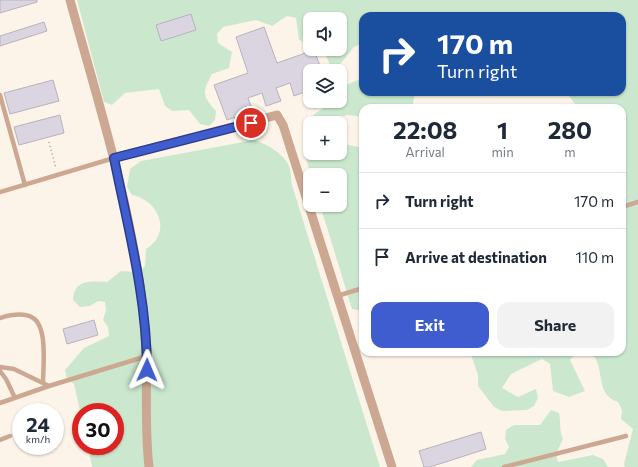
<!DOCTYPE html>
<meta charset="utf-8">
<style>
body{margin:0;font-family:Commissioner,sans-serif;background:#f2f2f3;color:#1f2937;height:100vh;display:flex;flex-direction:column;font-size:15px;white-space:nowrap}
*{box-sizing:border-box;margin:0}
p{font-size:13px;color:#747a83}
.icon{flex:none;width:22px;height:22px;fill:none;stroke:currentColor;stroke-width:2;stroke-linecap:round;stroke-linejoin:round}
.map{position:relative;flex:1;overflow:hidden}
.drawer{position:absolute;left:359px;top:104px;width:267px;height:252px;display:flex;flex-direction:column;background:#fff;border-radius:12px;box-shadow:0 1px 3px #0004}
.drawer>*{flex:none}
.top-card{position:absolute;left:359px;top:12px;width:267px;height:84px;border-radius:12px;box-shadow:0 1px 3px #0004;background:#1a4fa0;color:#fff;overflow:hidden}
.controls{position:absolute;left:303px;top:12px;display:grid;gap:8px}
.controls a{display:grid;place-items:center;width:44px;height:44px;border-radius:8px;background:#fff;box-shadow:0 1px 3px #0004;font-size:20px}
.speed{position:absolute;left:12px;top:403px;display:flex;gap:8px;font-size:20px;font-weight:700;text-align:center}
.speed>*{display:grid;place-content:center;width:52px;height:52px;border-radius:50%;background:#fff;box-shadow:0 1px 3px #0004;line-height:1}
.speed small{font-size:10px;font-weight:400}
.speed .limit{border:6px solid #d22;background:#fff;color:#111}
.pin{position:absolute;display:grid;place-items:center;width:34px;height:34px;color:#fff;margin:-17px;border:2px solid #fff;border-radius:50%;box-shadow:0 1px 4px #0007}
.me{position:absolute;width:44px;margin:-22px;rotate:1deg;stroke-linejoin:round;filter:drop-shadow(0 0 3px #0008)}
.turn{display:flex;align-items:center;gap:14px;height:84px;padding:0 12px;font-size:18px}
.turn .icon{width:52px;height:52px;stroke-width:2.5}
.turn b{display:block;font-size:28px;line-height:34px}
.eta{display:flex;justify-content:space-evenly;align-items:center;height:68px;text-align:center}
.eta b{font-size:24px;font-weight:700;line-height:28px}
.cta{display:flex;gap:8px;margin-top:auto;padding:8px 12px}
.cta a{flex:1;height:46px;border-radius:12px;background:#405dd0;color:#fff;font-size:16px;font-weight:700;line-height:46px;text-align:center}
.cta a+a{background:#f2f2f3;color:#1f2937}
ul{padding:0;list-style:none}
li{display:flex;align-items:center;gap:12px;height:56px;padding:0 12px;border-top:1px solid #e0e1e3}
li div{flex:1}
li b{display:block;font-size:15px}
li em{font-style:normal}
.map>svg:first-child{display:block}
</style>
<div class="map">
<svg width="638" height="467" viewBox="0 0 638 467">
<rect width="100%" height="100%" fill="#fdf4e9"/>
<path fill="#cbe8cf" d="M 77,0 L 638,0 L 638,467 L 625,467 L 624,464 L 633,429 L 621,419 L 622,410 L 618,402 C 593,394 607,366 590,352 L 622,352 L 622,108 L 578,108 L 566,92 L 622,92 L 622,16 L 534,16 L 529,12 L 511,16 L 494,13 L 457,16 L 363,16 L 363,43 L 354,47 L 338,67 L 330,65 L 323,49 L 340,49 L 340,19 L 310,19 L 310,44 L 299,40 L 296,18 L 287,16 L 272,26 L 256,20 L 223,27 L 217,34 L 218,43 L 232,52 L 229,68 L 212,74 C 202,93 202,95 216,111 L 215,120 L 209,126 L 200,124 L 189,110 L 172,111 L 165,106 L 159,89 L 125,93 L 112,105 L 104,102 Z
M 363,79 L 363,92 L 418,92 L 415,93 L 412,108 L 363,108 L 363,117 L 348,115 L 315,123 L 313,115 L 335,101 L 340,101 C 340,86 350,82 363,79 Z
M 340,137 L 344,144 L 363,148 L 363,311 L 352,309 L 320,205 L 340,205 L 340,175 L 311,175 L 306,159 L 310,150 L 310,153 L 340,153 Z
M 254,140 C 267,144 283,153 289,166 C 291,171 291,179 292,185 L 380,467 L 92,467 L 88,446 L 115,446 L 115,412 L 81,412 L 81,415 L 74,384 L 67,379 L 65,370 L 84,348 L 109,336 L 108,327 L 103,320 L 106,310 L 105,302 L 98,301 L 90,306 L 80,307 L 73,300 C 74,279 90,281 107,282 L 121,271 L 139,272 L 145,266 L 146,249 C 173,232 158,200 132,195 L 127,187 L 130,169 L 141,161 Z
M 470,352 L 577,352 L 570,360 L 585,391 L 569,397 L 553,391 L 550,364 L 542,359 L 511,374 L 502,388 L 518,397 L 536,389 L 538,398 L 534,406 L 527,410 L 502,411 L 494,407 L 478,386 L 478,375 Z
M 551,410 L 559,413 C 561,422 559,430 563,439 L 556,454 L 558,462 L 593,455 L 603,459 L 608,467 L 471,467 L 477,460 L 505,454 L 509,447 L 505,439 L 506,430 L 514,425 L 540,425 Z"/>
<path fill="#dad5e1" stroke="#b8b2be" d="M 0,0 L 37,0 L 37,2 L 0,13 Z
M 191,14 L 196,30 L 161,41 L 156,25 Z
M 44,22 L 47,31 L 0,46 L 0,36 Z
M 264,27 L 277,63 L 314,50 L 322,71 L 310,71 L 310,90 L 294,96 L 290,83 L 276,88 L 281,101 L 266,106 L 262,93 L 248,98 L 253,111 L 227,120 L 214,85 L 248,73 L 236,37 Z
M 53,80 L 59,101 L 10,114 L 4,93 Z
M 60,115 L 64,133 L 19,145 L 14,127 Z
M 94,320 L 98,335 L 67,344 L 63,329 Z
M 481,432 L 486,449 L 430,467 L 424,467 L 419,451 Z"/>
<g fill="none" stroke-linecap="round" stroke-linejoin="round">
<path stroke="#a49e96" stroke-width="1.5" stroke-dasharray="1 3" stroke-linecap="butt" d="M 49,142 L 56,169"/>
<path stroke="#cca892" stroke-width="4.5" d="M 0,95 L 25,185
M 0,192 L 114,158
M 622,207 L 638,202
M 337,296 L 363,288
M 0,318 C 10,315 24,312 33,318 C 48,327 43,368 43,383
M 0,367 L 14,369 L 49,386 L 147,356
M 0,371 L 6,379 L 15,398
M 0,403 L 49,386
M 0,440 L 10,436
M 504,467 L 626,436"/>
<path stroke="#cca892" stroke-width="9" d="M 70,0 C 98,102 131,204 143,310 C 150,362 143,415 149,467
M 114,158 L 277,115 L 283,125 L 392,467"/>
</g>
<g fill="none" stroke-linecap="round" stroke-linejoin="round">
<defs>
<path id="route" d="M 147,370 C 147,298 128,228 114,158 L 251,123"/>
</defs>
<use href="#route" stroke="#2a3c87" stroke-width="10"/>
<use href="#route" stroke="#405dd0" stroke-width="7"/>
</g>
</svg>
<div class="controls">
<a><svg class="icon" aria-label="sound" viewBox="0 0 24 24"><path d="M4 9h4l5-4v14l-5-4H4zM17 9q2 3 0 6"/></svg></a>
<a><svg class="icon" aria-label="layers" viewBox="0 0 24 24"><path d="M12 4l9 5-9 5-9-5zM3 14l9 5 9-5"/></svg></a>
<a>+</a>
<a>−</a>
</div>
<div class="speed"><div>24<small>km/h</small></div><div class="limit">30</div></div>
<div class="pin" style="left:251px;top:123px;background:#d93025"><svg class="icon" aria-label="arrive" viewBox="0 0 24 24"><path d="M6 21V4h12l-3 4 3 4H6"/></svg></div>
<svg class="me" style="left:147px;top:370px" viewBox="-20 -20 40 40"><path d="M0-17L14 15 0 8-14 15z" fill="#405dd0" stroke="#fff" stroke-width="4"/></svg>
<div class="top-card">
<div class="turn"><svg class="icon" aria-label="right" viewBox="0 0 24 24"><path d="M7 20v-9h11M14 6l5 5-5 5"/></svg><div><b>170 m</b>Turn right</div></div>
</div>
<section class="drawer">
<div class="eta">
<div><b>22:08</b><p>Arrival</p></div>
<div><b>1</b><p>min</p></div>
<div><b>280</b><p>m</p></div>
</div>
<ul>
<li><svg class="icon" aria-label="right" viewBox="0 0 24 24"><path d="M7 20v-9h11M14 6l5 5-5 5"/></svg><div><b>Turn right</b></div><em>170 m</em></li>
<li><svg class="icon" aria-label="arrive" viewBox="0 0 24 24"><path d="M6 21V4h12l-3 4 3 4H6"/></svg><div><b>Arrive at destination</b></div><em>110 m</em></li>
</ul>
<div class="cta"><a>Exit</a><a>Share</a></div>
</section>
</div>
